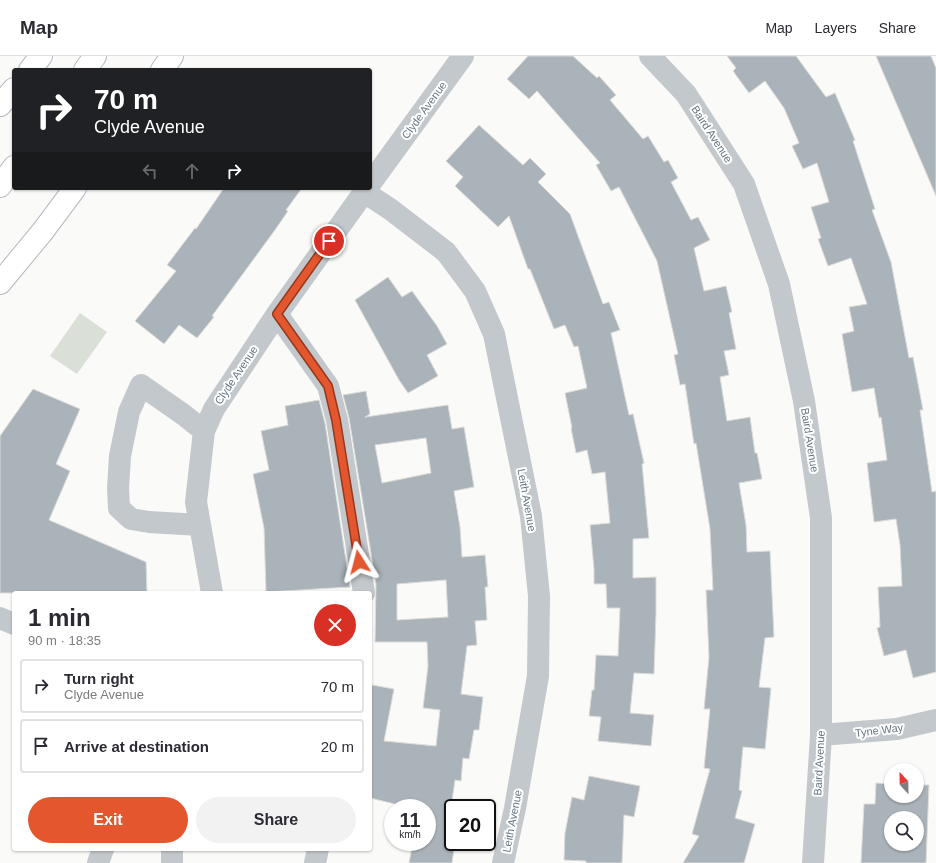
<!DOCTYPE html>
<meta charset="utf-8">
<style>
body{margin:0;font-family:Arial,sans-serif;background:#f2f2f3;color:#2b2b33;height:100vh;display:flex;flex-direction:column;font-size:15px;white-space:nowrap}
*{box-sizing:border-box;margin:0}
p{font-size:13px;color:#7c7c81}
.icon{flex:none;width:22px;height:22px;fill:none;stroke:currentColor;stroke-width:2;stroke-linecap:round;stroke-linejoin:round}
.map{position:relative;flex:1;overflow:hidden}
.details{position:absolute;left:12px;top:535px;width:360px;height:260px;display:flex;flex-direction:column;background:#fff;border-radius:4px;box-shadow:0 1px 3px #0004}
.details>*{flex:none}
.top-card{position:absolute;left:12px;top:12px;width:360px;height:122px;border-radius:4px;box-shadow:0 1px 3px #0004;background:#202124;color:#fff;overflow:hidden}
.needle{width:26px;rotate:338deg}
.buttons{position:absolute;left:884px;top:707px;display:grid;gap:8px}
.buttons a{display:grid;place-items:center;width:40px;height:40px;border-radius:50%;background:#fff;box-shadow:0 1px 3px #0004;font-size:20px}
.speed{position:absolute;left:384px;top:743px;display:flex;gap:8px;font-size:20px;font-weight:700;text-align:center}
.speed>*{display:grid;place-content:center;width:52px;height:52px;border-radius:50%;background:#fff;box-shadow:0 1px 3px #0004;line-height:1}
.speed small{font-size:10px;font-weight:400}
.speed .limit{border:2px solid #111;border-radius:6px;background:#fff;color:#111}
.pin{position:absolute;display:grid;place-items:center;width:34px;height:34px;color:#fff;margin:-17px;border:2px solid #fff;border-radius:50%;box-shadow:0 1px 4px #0007}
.me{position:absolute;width:44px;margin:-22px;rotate:351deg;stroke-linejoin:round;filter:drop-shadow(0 0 3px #0008)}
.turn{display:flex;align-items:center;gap:14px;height:84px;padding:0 16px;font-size:18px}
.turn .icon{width:52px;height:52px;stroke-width:2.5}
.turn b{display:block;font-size:28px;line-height:34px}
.lanes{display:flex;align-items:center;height:38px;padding:0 16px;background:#0003;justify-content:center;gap:20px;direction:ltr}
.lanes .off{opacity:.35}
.round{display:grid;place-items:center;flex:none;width:42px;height:42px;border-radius:21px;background:#f2f2f3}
.headline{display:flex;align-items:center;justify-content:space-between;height:68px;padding:0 16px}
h1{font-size:24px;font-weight:700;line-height:30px}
.action{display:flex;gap:8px;margin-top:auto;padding:8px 16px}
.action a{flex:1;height:46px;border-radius:24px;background:#e4572e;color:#fff;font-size:16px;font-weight:700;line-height:46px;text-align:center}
.action a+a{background:#f2f2f3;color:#2b2b33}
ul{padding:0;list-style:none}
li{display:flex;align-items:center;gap:12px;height:54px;margin:0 8px 6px;padding:0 8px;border:2px solid #e1e1e2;border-radius:4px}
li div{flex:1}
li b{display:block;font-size:15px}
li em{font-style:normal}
header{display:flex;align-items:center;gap:24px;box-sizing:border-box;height:56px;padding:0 20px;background:#fff;border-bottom:1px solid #e1e1e2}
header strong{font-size:19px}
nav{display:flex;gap:22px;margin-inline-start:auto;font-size:14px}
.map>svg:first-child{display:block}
</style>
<header>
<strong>Map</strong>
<nav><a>Map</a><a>Layers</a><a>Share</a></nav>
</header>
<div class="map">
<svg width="936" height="807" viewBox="0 0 936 807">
<rect width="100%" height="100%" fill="#fafaf8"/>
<path fill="#dadfd7" d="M 80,257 L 107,276 L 77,318 L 50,300 Z"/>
<path fill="#aab3b9" stroke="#dcdcda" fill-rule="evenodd" d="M 528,0 L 573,0 L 597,22 L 599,20 L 616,39 L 610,44 L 643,83 L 648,80 L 664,106 L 668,104 L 678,122 L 671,126 L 691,164 L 698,161 L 710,184 L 694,192 L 704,235 L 726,230 L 732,256 L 729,257 L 736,293 L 724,295 L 729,319 L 720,321 L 727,365 L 750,361 L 755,397 L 757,397 L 762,423 L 739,427 L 746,469 L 747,496 L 770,495 L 774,581 L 765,582 L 759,631 L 771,632 L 765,693 L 743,691 L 739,734 L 742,735 L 735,762 L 755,768 L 744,807 L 683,807 L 699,780 L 692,778 L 710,713 L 704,712 L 710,653 L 704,653 L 709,601 L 706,534 L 713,534 L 710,473 L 696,387 L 694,388 L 685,328 L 680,329 L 674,299 L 678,298 L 657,205 L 619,131 L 611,135 L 596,109 L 600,107 L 537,35 L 529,43 L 507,23 Z
M 727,0 L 796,0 L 826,41 L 835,37 L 855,84 L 853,85 L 875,153 L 872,154 L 891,206 L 909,302 L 913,301 L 923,354 L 920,354 L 932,436 L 936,435 L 936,616 L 913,622 L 906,594 L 884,600 L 877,572 L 880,571 L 878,531 L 902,530 L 900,489 L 896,463 L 874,466 L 867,407 L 887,404 L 881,361 L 879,362 L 874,332 L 852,336 L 842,278 L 854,275 L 849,251 L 867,248 L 851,202 L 828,210 L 818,183 L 821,182 L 811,151 L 829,146 L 817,107 L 803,113 L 792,90 L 799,87 L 784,52 L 765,25 L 749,37 L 733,15 L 736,12 Z
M 876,0 L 931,0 L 936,12 L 936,140 Z
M 479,69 L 523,109 L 530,102 L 546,118 L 538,126 L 570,158 L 603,248 L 609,246 L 620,274 L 611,277 L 629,359 L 633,358 L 644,407 L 642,408 L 649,482 L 633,483 L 633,522 L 656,521 L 656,558 L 654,618 L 634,617 L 630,657 L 654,659 L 651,690 L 598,685 L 601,661 L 589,660 L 592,634 L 594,634 L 596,599 L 618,600 L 620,552 L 607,552 L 606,528 L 594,528 L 594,513 L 590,469 L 610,467 L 605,416 L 592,418 L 587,394 L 576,397 L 571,372 L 572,372 L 565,337 L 587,332 L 578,290 L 574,291 L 565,269 L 554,273 L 530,213 L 528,213 L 509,160 L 498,171 L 455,130 L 463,121 L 446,105 Z
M 224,132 L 302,132 L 286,154 L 288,155 L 275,174 L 212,260 L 214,261 L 197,282 L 179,269 L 164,288 L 135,265 L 176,215 L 167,209 L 195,172 L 196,173 Z
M 388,221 L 402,241 L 412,235 L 437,270 L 447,288 L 427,299 L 438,320 L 408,337 L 399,324 L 355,244 Z
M 33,333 L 80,353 L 56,408 L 70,415 L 49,464 L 146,506 L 147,537 L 0,537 L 0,380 Z
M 366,335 L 370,358 L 365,361 L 448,349 L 452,373 L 464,371 L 474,431 L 454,435 L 460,471 L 462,501 L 485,499 L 488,531 L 485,531 L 487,564 L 475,565 L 477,589 L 467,590 L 461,638 L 483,641 L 479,674 L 474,674 L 469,703 L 463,702 L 461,725 L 455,724 L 448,772 L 453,773 L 453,786 L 455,786 L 452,807 L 409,807 L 413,786 L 427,786 L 427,752 L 395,752 L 395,748 L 370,742 L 370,640 L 372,629 L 394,633 L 384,685 L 436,690 L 440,654 L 423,652 L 428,610 L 427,586 L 375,586 L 376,528 L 349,362 L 343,339 ZM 426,382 L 431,417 L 382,427 L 375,389 ZM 446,524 L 448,561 L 397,564 L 397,528 Z
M 319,344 L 325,367 L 350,531 L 266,536 L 264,472 L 253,418 L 269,414 L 261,375 L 288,369 L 285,350 Z
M 589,720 L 640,730 L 634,761 L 624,759 L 622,807 L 586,807 L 586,805 L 564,804 L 565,777 L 572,741 L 584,744 Z
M 876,727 L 891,728 L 891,740 L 917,740 L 917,729 L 929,729 L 926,807 L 861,807 L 864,748 L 875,748 ZM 891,762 L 917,762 L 917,788 L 891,788 Z"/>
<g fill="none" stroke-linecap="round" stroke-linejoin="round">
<defs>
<path id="highway" d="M 30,14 L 41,0
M 85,14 L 95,0
M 162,14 L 172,0
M 0,49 L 14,33
M 0,130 L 14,111
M 0,227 L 43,175 L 75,132"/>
</defs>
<use href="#highway" stroke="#b4b9bd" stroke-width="24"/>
<path stroke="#c3c8cc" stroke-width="22" d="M 650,0 L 686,38 L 744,128 L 779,228 L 804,345 L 821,462 L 821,679 L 813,807
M 370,128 L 463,0
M 364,136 L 390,153 L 446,196 L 475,235 L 494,278 L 531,460 L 539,540 L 538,620 L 515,752 L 503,807
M 277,258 L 328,330 L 337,364 L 364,537
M 200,469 L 149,466 L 131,463 L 119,452 L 118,432 L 120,400 L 129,356 L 141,329 L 184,359 L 204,375
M 212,537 L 196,446 L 204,375 L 214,353 L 277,258 L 367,132
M 0,562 L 14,568
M 821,679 L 897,673 L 936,664
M 172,793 L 172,807
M 98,807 L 103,793
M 315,807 L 318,793"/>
<use href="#highway" stroke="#fff" stroke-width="22"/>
</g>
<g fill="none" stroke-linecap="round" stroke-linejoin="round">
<defs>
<path id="route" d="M 329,185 L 277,258 L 328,330 L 336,364 L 359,506"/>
</defs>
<use href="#route" stroke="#94391e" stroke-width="10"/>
<use href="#route" stroke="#e4572e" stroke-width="7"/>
</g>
<g text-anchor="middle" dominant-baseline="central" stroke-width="4" stroke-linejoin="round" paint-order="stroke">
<g font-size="11" fill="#657683" stroke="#fff">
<text transform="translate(424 54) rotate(-54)">Clyde Avenue</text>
<text transform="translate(712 78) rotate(57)">Baird Avenue</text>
<text transform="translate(236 319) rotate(-56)">Clyde Avenue</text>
<text transform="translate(810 384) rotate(81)">Baird Avenue</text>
<text transform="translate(527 444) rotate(80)">Leith Avenue</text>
<text transform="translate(879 674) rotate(-7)">Tyne Way</text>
<text transform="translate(819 707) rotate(-87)">Baird Avenue</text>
<text transform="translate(512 765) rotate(-79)">Leith Avenue</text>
</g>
</g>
</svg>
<div class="buttons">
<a><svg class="needle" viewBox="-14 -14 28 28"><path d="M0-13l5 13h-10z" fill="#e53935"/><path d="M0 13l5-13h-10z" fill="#7c7c81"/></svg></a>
<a><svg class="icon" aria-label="search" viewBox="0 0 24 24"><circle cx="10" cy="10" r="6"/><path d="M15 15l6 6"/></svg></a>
</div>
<div class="speed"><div>11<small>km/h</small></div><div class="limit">20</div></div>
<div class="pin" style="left:329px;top:185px;background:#d93025"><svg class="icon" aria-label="arrive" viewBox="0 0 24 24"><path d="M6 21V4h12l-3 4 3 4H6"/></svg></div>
<svg class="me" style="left:359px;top:506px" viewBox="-20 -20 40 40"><path d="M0-17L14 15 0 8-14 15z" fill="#e4572e" stroke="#fff" stroke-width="4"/></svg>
<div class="top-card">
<div class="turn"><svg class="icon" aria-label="right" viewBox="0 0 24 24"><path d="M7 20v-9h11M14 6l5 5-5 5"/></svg><div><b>70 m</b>Clyde Avenue</div></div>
<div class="lanes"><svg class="icon off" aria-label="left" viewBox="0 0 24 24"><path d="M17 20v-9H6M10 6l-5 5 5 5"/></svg><svg class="icon off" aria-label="ahead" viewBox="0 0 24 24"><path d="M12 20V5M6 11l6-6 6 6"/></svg><svg class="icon" aria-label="right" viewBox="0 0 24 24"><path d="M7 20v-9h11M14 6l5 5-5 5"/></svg></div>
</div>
<section class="details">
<div class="headline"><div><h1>1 min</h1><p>90 m · 18:35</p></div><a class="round" style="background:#d93025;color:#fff"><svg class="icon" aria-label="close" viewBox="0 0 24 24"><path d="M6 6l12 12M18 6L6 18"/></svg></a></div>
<ul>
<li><svg class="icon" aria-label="right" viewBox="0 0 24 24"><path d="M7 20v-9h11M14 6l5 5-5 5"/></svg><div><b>Turn right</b><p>Clyde Avenue</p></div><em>70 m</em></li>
<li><svg class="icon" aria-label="arrive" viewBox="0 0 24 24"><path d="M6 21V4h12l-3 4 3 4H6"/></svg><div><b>Arrive at destination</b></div><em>20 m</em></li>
</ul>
<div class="action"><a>Exit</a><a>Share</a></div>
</section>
</div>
